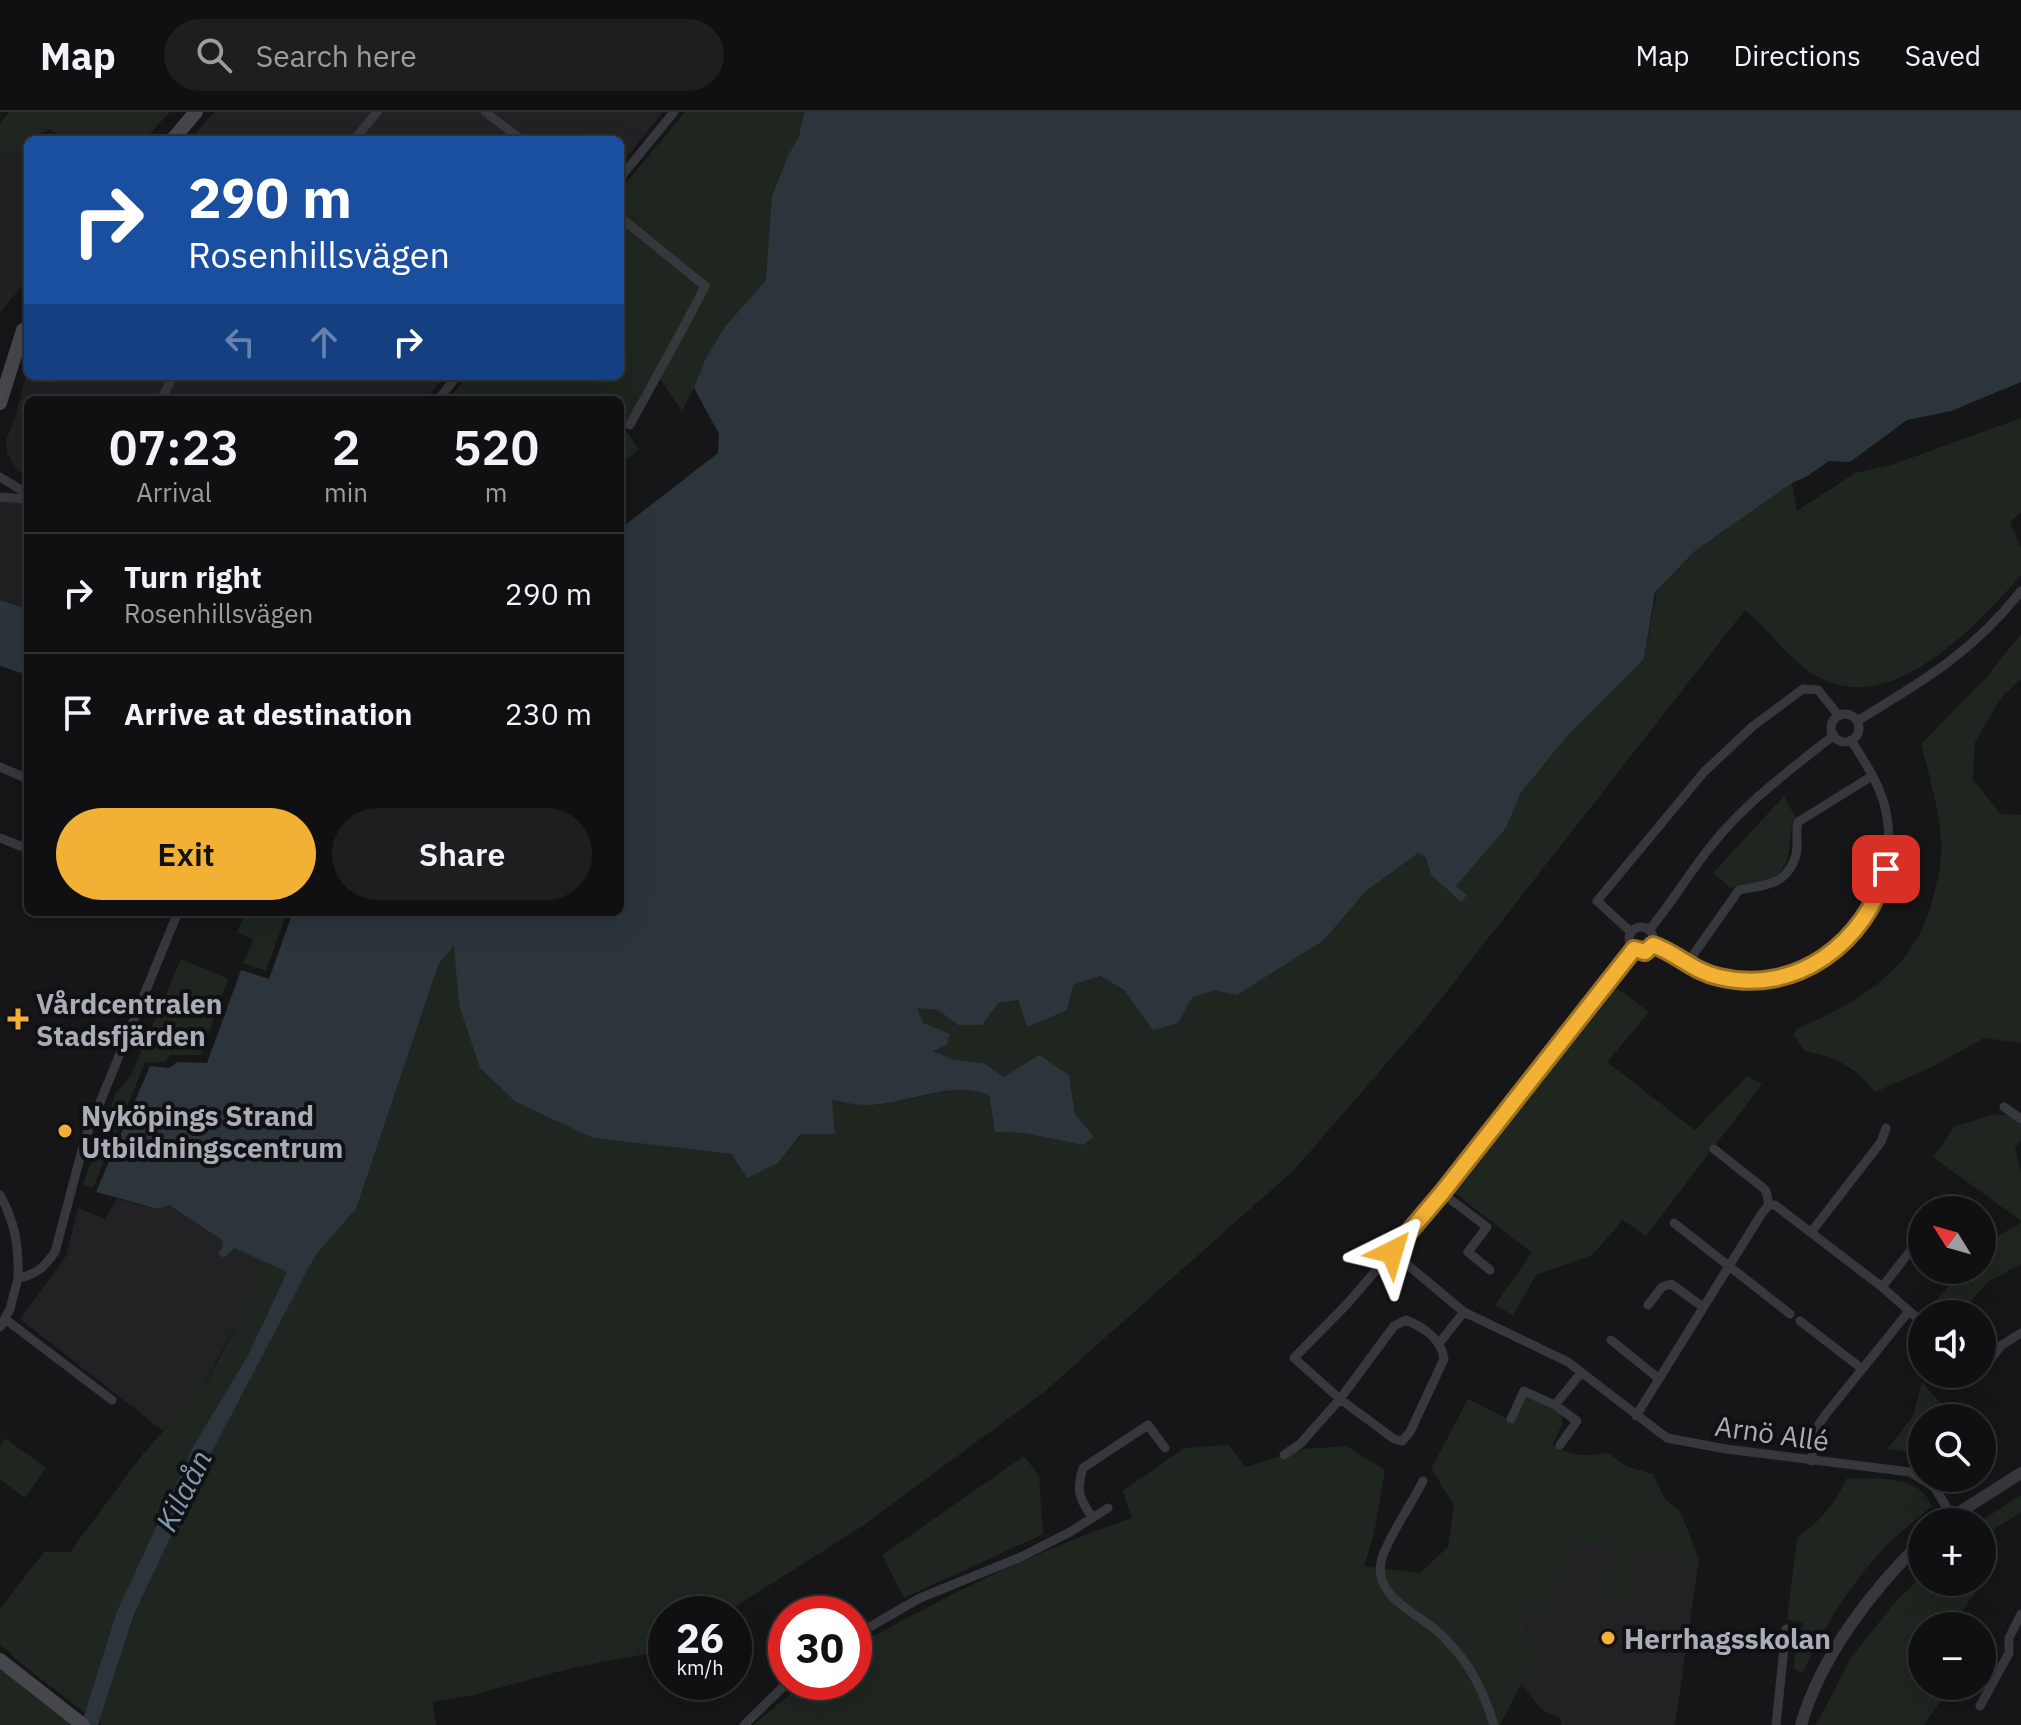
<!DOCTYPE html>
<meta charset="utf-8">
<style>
body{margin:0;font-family:"IBM Plex Sans",sans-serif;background:#1e1e20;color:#f1f3f6;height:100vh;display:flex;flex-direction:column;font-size:30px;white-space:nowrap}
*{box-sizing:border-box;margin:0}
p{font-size:26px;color:#9c9d9f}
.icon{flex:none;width:44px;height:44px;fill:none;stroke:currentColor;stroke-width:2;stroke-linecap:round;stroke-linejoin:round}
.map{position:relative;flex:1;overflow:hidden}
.sheet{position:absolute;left:24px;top:284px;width:600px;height:520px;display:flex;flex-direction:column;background:#101012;border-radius:12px;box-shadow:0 8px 32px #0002,0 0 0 2px #303032}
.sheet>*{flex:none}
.top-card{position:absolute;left:24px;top:24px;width:600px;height:244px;border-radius:12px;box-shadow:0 8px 32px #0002,0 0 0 2px #303032;background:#1a4fa0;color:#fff;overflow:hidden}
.needle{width:52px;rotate:307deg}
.tools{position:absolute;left:1908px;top:1084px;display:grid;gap:16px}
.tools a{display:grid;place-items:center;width:88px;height:88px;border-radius:50%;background:#101012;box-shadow:0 8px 32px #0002,0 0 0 2px #303032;font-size:40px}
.speed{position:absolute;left:648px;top:1484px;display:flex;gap:16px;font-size:40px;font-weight:700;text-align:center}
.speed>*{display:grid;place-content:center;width:104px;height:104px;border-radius:50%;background:#101012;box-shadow:0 8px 32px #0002,0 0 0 2px #303032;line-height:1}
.speed small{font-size:20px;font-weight:400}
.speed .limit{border:12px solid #d22;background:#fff;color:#111}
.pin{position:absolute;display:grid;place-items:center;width:68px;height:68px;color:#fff;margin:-34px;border-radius:16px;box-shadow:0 4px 12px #0006}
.me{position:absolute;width:88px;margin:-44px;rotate:40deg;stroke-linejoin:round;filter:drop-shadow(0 0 6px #0008)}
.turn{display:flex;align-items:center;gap:28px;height:168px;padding:0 32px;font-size:36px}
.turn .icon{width:104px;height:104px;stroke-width:2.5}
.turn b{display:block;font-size:56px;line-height:68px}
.lanes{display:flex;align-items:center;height:76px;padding:0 32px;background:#0003;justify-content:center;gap:40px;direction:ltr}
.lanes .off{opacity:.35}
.eta{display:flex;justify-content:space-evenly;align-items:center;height:136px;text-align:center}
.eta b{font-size:48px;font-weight:600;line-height:56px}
.button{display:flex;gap:16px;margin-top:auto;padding:16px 32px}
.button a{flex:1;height:92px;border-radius:48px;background:#f2b134;color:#111;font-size:32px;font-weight:600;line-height:92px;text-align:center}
.button a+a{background:#1e1e20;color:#f1f3f6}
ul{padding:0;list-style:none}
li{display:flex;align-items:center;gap:24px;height:120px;padding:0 32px;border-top:2px solid #303032}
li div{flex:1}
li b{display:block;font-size:30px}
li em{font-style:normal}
header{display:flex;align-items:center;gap:48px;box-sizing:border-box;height:112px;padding:0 40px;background:#101012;border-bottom:2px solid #303032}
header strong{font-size:38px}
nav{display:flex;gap:44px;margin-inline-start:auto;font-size:28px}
.search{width:560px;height:72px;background:#1e1e20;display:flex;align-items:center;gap:20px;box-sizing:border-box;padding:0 28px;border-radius:44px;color:#9c9d9f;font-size:30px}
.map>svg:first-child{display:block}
</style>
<header>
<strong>Map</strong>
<div class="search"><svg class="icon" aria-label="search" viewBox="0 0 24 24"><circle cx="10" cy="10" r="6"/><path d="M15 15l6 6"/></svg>Search here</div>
<nav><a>Map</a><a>Directions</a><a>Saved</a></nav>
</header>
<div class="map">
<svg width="2021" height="1613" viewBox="0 0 2021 1613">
<rect width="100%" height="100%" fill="#161618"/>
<path fill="#222225" d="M 214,0 L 663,0 L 620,54 L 620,28 L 190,28 Z
M 28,28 L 28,166 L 0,201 L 0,37 L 6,39 Z
M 28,254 L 28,264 L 445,264 L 425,288 L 28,288 L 28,366 L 17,358 L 7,341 L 6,328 L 15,307 Z
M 0,388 L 11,388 L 28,393 L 28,497 L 0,487 Z
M 117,1087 L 158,1097 L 169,1093 L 222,1128 L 224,1145 L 234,1136 L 257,1146 L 256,1163 L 248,1194 L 216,1249 L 205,1273 L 198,1270 L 187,1293 L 163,1319 L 20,1207 L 66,1144 L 78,1096 L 105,1107 Z
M 1568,1429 L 1699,1447 L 1675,1613 L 1561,1613 L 1561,1607 L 1541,1597 L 1521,1572 L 1534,1547 L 1522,1505 L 1548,1493 L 1551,1481 L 1557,1481 Z"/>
<path fill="#1e261f" d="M 9,0 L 170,0 L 144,28 L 67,28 L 49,17 L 6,40 L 0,37 L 0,12 Z
M 685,0 L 804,0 L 799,24 L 789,42 L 773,169 L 695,274 L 682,299 L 658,264 L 625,317 L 639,338 L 620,352 L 620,288 L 448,288 L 467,264 L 620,264 L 620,78 Z
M 2021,306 L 2021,400 L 2010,410 L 2021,436 L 2021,463 C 1978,512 1895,603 1822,567 C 1791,551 1771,520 1745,498 L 1426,906 L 1294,1058 L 1044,1280 L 861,1415 L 724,1502 L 666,1502 L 666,1538 L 572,1556 L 473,1583 L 433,1590 L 436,1613 L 102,1613 L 99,1610 L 137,1496 L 210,1342 L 315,1144 L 356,1097 L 439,851 L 455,833 L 459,893 L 592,1026 L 732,1042 L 778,1051 L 831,988 C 844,990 857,993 869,993 C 909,993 950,968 989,983 L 995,1020 L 1023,1021 L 1084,1033 L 1094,1025 L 1075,1002 L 1069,963 L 1004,965 L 983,952 L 954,948 L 932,939 L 916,896 L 938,898 L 958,913 L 998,891 L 1018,888 L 1027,915 L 1073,873 L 1100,864 L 1178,911 L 1192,886 L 1324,828 L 1365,780 L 1418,741 L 1426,746 L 1431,763 L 1461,790 L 1456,774 L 1506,716 L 1520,682 L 1568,623 L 1644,547 L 1657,478 L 1695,439 L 1792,371 L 1797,399 L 1855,361 L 1894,352 Z
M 2021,522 L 2021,567 L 2001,586 L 1975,630 L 1973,668 L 2001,702 L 2021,703 L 2021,931 L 1984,926 L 1930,956 L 1875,980 L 1859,962 L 1834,946 L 1805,939 L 1793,923 L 1797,917 C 1862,888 1917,857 1934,782 C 1939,764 1942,747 1941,728 C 1939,696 1929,664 1921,632 L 1985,567 Z
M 1784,684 L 1795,705 C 1785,727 1797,755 1769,768 C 1757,774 1743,771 1731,776 L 1713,761 Z
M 246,800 L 287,800 L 266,859 L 243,851 L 253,828 L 237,820 Z
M 181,847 L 228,867 L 201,943 L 171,943 L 164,950 L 145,951 L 93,1076 L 83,1072 L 116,981 L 131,963 Z
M 1615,875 L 1649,900 L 1607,950 L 1695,1018 L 1747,964 L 1762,972 L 1646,1124 L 1623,1108 L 1592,1143 L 1536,1163 L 1513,1203 L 1495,1193 L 1532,1141 L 1455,1081 Z
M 1996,1002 L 2012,1004 L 2021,1012 L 2021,1028 L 2015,1035 L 2021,1061 L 2021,1109 L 1933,1045 L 1955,1014 Z
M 2021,1111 L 2021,1152 L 1988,1170 L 1959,1202 L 1939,1202 L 1930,1195 L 1963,1158 L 1982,1158 L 1982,1137 L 1990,1128 Z
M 257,1146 L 287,1160 L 247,1245 L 194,1333 L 117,1499 L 85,1601 L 19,1550 L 0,1532 L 0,1497 L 44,1440 L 70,1440 L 143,1342 L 187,1293 L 198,1269 L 206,1273 C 225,1228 255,1198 257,1146 Z
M 1922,1270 L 1945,1296 L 1963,1306 L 1922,1306 L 1922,1341 L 1887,1337 L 1913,1304 Z
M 1531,1285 L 1560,1301 L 1563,1310 L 1553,1332 C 1571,1346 1587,1344 1608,1341 L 1628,1355 L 1653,1362 L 1665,1387 L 1680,1399 L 1699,1447 L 1568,1429 L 1557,1482 L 1551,1481 L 1548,1493 L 1522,1506 L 1534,1547 L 1500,1613 L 753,1613 L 805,1570 L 854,1570 L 854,1535 C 944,1485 1035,1439 1132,1406 L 1123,1379 L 1184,1336 L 1229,1333 L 1245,1355 L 1305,1337 L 1346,1334 L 1385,1358 L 1374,1421 L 1364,1454 L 1420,1461 L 1448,1435 L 1454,1393 L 1431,1357 L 1468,1287 L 1510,1308 L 1521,1287 Z
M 5,1326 L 46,1356 L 25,1386 L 0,1367 L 0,1334 Z
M 1024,1344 L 1039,1364 L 1043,1422 L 904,1486 L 882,1443 Z
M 1847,1366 C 1879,1368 1918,1361 1932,1394 C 1913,1411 1892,1426 1876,1445 C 1845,1480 1821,1520 1802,1562 L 1793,1555 L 1803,1511 L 1787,1508 L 1797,1426 C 1820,1409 1835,1392 1847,1366 Z
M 2021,1383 L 2021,1400 L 1982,1425 L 1982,1410 L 1979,1410 Z
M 1993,1437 L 1999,1447 L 1960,1502 L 1960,1514 L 1922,1514 L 1922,1574 L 1944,1574 L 1940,1590 L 1924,1613 L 1816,1613 L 1852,1544 L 1896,1489 L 1922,1464 L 1922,1470 L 1982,1470 L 1982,1444 Z
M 1613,1441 L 1638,1445 L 1630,1492 L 1604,1488 Z
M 0,1557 L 73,1613 L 0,1613 Z"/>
<path fill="#2c353c" d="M 804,0 L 2021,0 L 2021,270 L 1951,299 L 1907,308 L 1850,350 L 1829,349 L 1806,365 L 1792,371 L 1695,439 L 1655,480 L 1644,547 L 1568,623 L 1520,682 L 1506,716 L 1456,774 L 1467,783 L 1461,790 L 1431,763 L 1426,746 L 1418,741 L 1365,780 L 1324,828 L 1237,883 L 1214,878 L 1192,886 L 1178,911 L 1153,918 L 1124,878 L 1100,864 L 1073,873 L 1067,898 L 1027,915 L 1018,888 L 998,891 L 982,913 L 958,913 L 938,898 L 917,896 L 923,911 L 950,922 L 947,933 L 933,939 L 954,948 L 983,951 L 1004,965 L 1039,943 L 1069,963 L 1075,1002 L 1094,1025 L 1084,1033 L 1023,1021 L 995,1020 L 989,983 C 951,968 909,992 870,993 C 858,994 844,990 832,988 L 835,1022 L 801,1022 L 778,1051 L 747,1066 L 732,1042 L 593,1026 L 516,990 L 480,956 L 459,893 L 454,834 L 439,851 L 356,1097 L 315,1144 L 209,1345 L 135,1500 L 98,1613 L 81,1613 L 117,1499 L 194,1333 L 247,1245 L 287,1160 L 234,1136 L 224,1146 L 218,1142 L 223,1134 L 222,1128 L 169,1093 L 158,1097 L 96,1080 L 150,954 L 169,956 L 178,950 L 207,951 L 241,858 L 269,867 L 293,800 L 620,800 L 620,417 L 718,341 L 719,322 L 694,276 L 706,246 L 724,216 L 766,168 L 772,84 L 789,42 L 799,24 Z
M 0,488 L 28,497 L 28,563 L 0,554 Z"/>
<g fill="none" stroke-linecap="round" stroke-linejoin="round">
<path stroke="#37383d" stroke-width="9" d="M 485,0 L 522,28
M 354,28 L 377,0
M 620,66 L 674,0
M 620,105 L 705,174 C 681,222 655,266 630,313
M 161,288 L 173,264
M 438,288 L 457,264
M 0,365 L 28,382
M 0,385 L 28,387
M1831 616a14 14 0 1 1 28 0a14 14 0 1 1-28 0Z
M 1857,609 C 1923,569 1972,541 2021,479
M 0,655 L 28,667
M 0,726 L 28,737
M1629 827a12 12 0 1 1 24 0a12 12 0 1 1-24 0Z
M 1649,818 C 1672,791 1689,761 1711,734 C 1746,690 1790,658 1834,623
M 1631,820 L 1597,789 L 1704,660 L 1753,614 L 1803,577 L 1818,578 L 1839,604
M 1653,833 C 1664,836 1673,845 1684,851 C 1700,860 1718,866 1736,868 C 1826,877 1901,794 1887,705 C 1883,677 1866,652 1851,628
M 1686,853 L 1739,778 C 1764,773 1787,774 1796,743 C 1799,732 1795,721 1798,710 L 1872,664
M 2004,995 L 2021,1007
M 1714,1037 L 1762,1075 L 1766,1079 L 1769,1093
M 1442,1081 L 1487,1115 L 1468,1140 L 1490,1158
M 0,1083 C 15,1110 19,1135 18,1166
M 1674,1111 L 1790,1202
M 1812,1119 L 1881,1030 L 1886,1016
M 1392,1140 L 1464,1200 L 1568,1250 L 1667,1326 L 1726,1337 L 1910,1360 L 1934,1375 L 1956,1410
M 1882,1175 L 1922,1124
M 1648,1193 L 1662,1175 L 1671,1172 L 1703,1195
M 1909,1199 L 1922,1210
M 5,1207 L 112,1288
M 1800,1209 L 1861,1256
M 0,1215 L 10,1197 L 18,1166 C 37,1163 44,1155 55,1140 L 85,1027 L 178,800
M 1611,1228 L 1658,1266
M 1440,1230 L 1464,1200
M 1982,1254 L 1985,1254 L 2002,1233 L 2021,1221
M 1555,1293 L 1581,1261
M 1636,1304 L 1762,1101 L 1769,1093 L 1775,1093 L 1882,1175 L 1909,1199 L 1826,1302 L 1819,1312 L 1811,1349
M 1511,1307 L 1524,1279 L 1555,1293 L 1577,1309 L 1560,1333
M 1284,1343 L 1301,1331 L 1340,1287 L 1394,1327 L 1402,1329 L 1410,1320 L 1444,1247 C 1441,1227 1425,1216 1406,1208 L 1394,1214 L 1340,1287 L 1294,1246 L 1348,1191 L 1442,1081 L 1634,837
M 1423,1369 C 1412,1391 1389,1424 1382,1446 C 1371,1483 1414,1499 1437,1519 C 1444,1525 1452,1534 1458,1541 C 1476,1563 1486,1587 1494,1613
M 1092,1405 C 1079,1386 1076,1379 1083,1356 L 1148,1313 L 1165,1336
M 854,1524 L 920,1486 L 1021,1445 L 1070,1420 L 1108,1396
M 1980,1594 L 2009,1541 L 2009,1526 L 2021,1502
M 744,1613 L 788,1570
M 1776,1613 L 1786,1517"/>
<path stroke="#37383d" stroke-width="12" d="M 1944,1410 L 2021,1361
M 1801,1613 C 1821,1544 1871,1479 1922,1429"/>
<path stroke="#45474d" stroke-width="14" d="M 172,28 L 196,0
M 0,291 L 23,218
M 0,1548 L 83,1613"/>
</g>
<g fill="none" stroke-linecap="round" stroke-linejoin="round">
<defs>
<path id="route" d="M 1392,1140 L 1442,1081 L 1634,837 L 1645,840 L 1653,833 C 1675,840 1692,859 1719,865 C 1796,884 1867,830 1886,757"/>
</defs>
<use href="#route" stroke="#9d7322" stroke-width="20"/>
<use href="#route" stroke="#f2b134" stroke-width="14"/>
</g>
<g fill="#f2b134" stroke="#111113" stroke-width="3">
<path d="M14 895h8v8h8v8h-8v8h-8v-8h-8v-8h8z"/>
<circle cx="65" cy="1019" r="8"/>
<circle cx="1608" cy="1526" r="8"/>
</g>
<g text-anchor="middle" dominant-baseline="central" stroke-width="8" stroke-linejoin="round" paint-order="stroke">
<g font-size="28" font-weight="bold" fill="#a8adb8" stroke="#111113" text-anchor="start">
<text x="36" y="891">Vårdcentralen<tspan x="36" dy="32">Stadsfjärden</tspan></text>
<text x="81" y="1003">Nyköpings Strand<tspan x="81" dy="32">Utbildningscentrum</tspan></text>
<text x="1624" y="1526">Herrhagsskolan</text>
</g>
<g font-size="28" fill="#a8adb8" stroke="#111113">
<text transform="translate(1772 1321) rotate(8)">Arnö Allé</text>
</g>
<g font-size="30" font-style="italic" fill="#7f9bb3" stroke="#111113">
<text transform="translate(183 1378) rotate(-63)">Kilaån</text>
</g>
</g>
</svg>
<div class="tools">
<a><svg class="needle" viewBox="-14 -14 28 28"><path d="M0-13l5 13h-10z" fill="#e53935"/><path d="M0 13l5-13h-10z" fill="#9c9d9f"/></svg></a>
<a><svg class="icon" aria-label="sound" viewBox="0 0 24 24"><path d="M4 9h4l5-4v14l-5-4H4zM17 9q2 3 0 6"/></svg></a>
<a><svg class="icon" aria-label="search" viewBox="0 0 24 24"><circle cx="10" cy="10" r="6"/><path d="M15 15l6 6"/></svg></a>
<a>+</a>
<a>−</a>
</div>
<div class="speed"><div>26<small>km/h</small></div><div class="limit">30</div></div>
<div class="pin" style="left:1886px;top:757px;background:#d93025"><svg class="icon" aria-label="arrive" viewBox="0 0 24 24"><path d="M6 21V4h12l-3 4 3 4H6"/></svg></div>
<svg class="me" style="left:1392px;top:1140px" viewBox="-20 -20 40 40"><path d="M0-17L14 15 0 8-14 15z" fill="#f2b134" stroke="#fff" stroke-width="4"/></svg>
<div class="top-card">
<div class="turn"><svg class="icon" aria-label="right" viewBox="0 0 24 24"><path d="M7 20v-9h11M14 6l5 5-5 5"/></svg><div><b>290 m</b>Rosenhillsvägen</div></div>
<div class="lanes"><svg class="icon off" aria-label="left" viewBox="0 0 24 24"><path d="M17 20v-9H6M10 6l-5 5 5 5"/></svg><svg class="icon off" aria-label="ahead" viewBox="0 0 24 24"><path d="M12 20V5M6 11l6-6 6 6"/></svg><svg class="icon" aria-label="right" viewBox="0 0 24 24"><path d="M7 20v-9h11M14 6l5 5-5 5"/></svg></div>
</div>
<section class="sheet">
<div class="eta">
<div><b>07:23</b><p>Arrival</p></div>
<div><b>2</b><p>min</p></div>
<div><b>520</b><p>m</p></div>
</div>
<ul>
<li><svg class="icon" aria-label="right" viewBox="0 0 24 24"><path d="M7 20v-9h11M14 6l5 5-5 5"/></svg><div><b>Turn right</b><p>Rosenhillsvägen</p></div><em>290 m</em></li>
<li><svg class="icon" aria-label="arrive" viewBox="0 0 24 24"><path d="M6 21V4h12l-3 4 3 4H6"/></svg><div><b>Arrive at destination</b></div><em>230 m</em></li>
</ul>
<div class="button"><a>Exit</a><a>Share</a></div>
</section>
</div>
